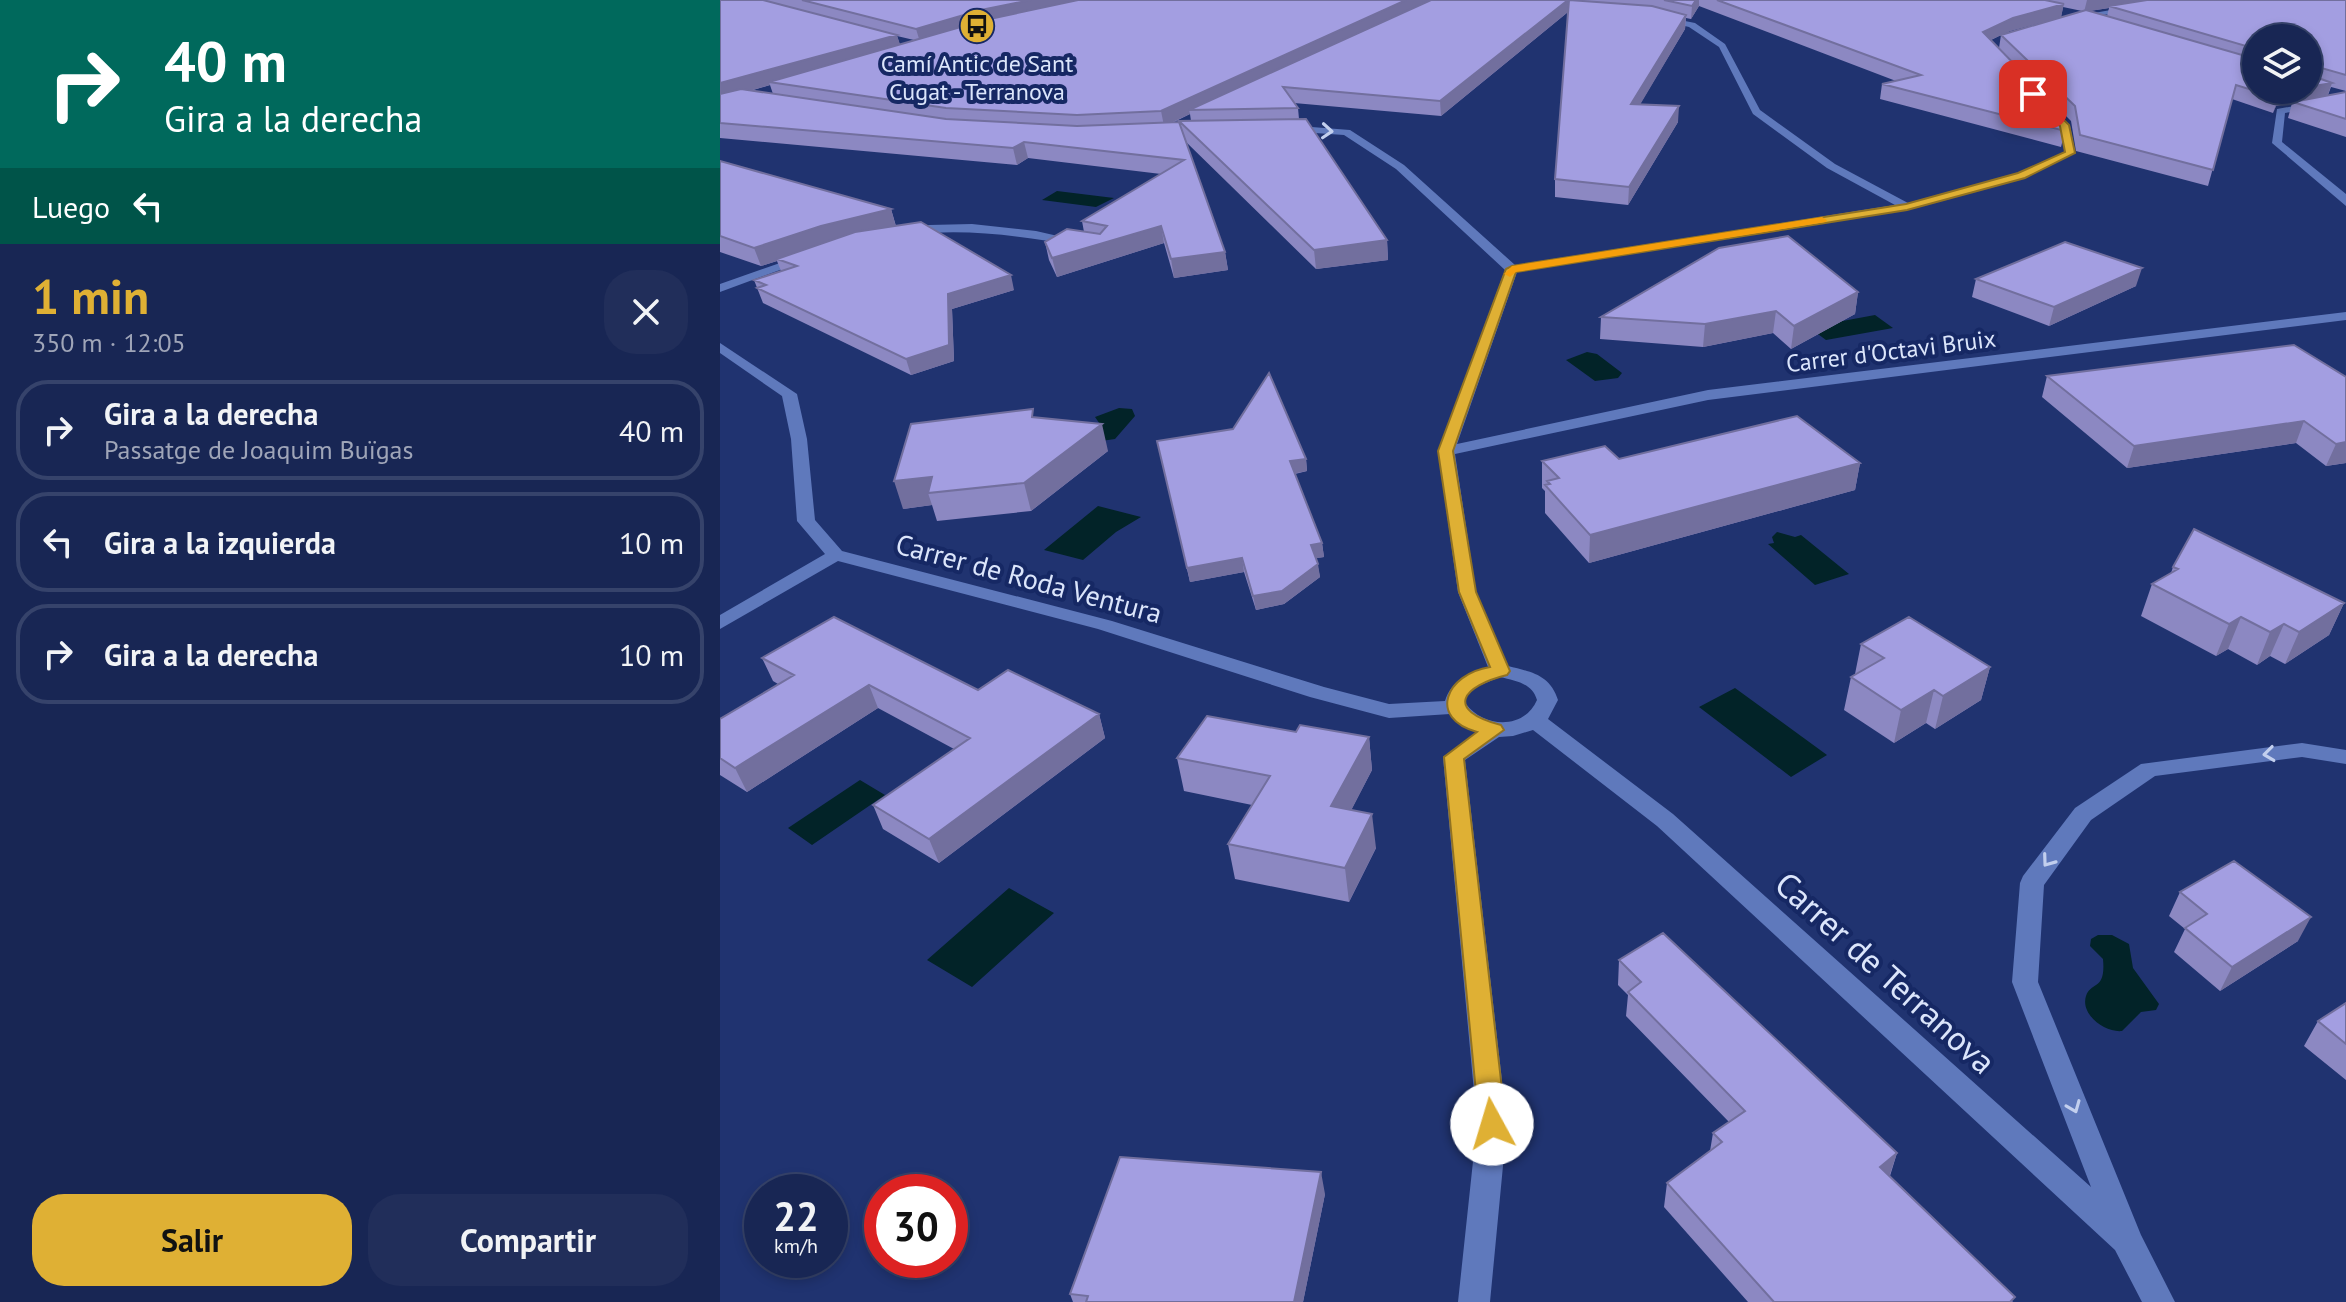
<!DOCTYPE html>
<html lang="es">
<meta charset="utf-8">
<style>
body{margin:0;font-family:"PT Sans",sans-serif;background:#212e5a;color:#f1f3f6;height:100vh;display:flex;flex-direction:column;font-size:30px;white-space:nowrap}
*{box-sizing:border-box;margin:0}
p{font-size:26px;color:#9fa5b8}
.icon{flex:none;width:44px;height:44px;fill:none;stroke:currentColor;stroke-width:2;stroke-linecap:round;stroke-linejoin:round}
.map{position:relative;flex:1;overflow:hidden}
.side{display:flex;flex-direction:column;background:#182654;width:720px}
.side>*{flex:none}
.hud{background:#00695c;color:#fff;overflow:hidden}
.fabs{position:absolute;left:1522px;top:24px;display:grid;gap:16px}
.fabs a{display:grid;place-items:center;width:80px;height:80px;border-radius:50%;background:#182654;box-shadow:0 4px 12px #0003,0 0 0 2px #36436b;font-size:40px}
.speed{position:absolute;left:24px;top:1174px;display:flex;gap:16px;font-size:40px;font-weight:700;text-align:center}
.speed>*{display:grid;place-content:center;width:104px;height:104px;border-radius:50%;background:#182654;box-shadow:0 4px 12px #0003,0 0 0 2px #36436b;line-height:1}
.speed small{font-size:20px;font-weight:400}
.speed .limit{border:12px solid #d22;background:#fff;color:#111}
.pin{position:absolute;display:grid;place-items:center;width:68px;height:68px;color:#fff;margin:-34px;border-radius:16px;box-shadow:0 4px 12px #0006}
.me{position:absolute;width:88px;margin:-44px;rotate:354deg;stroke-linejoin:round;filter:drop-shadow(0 0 6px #0008)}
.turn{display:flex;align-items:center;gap:28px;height:168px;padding:0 32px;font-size:36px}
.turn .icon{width:104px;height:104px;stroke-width:2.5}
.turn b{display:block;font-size:56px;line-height:68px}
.then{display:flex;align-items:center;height:76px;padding:0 32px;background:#0003;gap:16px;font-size:30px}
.round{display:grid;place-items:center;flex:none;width:84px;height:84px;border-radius:32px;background:#212e5a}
.headline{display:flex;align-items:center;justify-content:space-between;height:136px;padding:0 32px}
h1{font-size:48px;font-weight:800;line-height:60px;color:#dfb034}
.primary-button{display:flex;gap:16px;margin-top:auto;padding:16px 32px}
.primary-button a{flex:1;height:92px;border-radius:32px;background:#dfb034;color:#111;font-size:32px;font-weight:800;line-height:92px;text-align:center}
.primary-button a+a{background:#212e5a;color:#f1f3f6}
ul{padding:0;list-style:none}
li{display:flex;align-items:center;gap:24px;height:100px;margin:0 16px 12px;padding:0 16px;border:4px solid #36436b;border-radius:32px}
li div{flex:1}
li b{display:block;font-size:30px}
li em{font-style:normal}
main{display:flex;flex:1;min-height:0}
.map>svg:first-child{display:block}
</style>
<main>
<section class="side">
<div class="hud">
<div class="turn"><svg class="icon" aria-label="right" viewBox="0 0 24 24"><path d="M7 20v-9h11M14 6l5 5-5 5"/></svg><div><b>40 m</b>Gira a la derecha</div></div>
<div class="then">Luego<svg class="icon" aria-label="left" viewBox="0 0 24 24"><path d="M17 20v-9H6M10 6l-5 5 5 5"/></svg></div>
</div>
<div class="headline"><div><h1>1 min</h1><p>350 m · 12:05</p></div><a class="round"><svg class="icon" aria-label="close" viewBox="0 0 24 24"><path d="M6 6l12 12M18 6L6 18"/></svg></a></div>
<ul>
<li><svg class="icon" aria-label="right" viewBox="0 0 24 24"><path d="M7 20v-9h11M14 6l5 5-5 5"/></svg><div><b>Gira a la derecha</b><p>Passatge de Joaquim Buïgas</p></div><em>40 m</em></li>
<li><svg class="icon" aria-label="left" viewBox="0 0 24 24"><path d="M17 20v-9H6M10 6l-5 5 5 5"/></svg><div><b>Gira a la izquierda</b></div><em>10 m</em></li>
<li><svg class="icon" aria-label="right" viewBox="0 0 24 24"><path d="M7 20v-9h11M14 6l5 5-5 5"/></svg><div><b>Gira a la derecha</b></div><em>10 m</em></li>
</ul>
<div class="primary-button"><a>Salir</a><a>Compartir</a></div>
</section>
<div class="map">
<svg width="1626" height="1302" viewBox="0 0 1626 1302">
<rect width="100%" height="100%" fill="#203370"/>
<path fill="#022328" d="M 337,191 L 394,198 L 376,207 L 322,200 Z
M 1155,315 L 1173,328 L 1106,340 L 1083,323 L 1101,325 Z
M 867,352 L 877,354 L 902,373 L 898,378 L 875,381 L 846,360 Z
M 399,408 L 412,409 L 415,416 L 395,439 L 381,441 L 382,427 L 375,417 Z
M 378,506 L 421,517 L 396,532 L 363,560 L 324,550 Z
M 1057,532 L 1075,537 L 1081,535 L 1129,574 L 1095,585 L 1048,544 L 1054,543 L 1052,537 Z
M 1015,688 L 1107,755 L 1071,777 L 979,707 Z
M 140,780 L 165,795 L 92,845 L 68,828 Z
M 289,888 L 334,913 L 252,987 L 207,960 Z
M 1378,935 L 1392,935 L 1409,944 L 1413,968 L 1439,1004 L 1436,1010 L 1421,1012 L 1402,1031 C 1386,1033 1360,1015 1366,996 C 1371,981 1386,991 1383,959 L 1370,946 L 1371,939 Z"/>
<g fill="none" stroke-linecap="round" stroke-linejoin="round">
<path fill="#5f79bc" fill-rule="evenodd" d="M 1413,6 L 1416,10 L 1350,20 L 1346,18 Z
M 935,15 L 975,23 L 1005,44 L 1040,110 L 1115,164 L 1188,203 L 1298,173 L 1345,152 L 1340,126 L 1322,108 L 1322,104 L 1328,104 L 1350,125 L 1355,153 L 1306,177 L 1187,210 L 797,272 L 737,444 L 988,390 L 1626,312 L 1626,320 L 988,400 L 735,454 L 756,592 L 788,666 C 812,672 830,675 838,700 L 828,719 L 953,814 L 1371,1187 L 1292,982 L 1300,883 L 1303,876 L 1355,808 L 1421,764 L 1582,743 L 1626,750 L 1626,764 L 1582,757 L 1435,776 L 1371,820 L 1324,885 L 1318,982 L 1421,1235 L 1455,1302 L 1422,1302 L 1395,1250 L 937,826 L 813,730 L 793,736 L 779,737 L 745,760 L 787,1124 L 770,1302 L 738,1302 L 757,1124 L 723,757 L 757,732 L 744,727 L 730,714 L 669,718 L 590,697 L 378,629 L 118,561 L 0,629 L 0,615 L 105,554 L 77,521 L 71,439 L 62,396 L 0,353 L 0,343 L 77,394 L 87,439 L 95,520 L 122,551 L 392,621 L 604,687 L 669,704 L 725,701 C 731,681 749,673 768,667 L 738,592 L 718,451 L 785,270 L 676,169 L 624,135 L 566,131 L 561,128 L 566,125 L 630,130 L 684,165 L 795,265 L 1175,205 L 1107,168 L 1033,114 L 999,47 L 969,27 L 935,19 ZM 780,677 C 796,681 812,683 817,700 C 804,730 764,728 746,704 L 746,696 L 756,687 Z
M 1626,97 L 1626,103 L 1565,113 L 1562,142 L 1626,194 L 1626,206 L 1552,143 L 1557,109 Z
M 252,224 L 316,231 L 364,242 L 358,246 C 301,236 246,228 188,235 L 182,231 L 209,225 Z
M 80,256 L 90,259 L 0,292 L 0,284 Z"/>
</g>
<path fill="#8c88c2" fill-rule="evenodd" d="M 0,0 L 1626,0 L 1626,91 L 1611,87 L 1608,95 L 1626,92 L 1626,137 L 1568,118 L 1572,103 L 1556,106 L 1553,113 L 1512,99 L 1488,186 L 1356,151 L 1351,121 L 1279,49 L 1345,131 L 1341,147 L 1160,99 L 1162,84 L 1176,81 L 979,6 L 971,19 L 966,18 L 965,29 L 920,104 L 958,122 L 908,205 L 835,197 L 835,179 L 849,4 L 848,4 L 848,12 L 721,116 L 574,103 L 578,108 L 579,119 L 667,240 L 668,260 L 596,269 L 465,141 L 505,252 L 508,270 L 454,278 L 444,243 L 337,277 L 329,260 L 325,242 L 364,232 L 362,221 L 441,174 L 308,158 L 297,165 L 0,138 ZM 1343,7 L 1362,11 L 1283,34 L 1290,31 L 1341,17 ZM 1389,8 L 1387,16 L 1369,11 ZM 1281,35 L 1279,48 L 1271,40 ZM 177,36 L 194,40 L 180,45 ZM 1536,38 L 1588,90 L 1536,90 ZM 50,85 L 53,94 L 30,91 ZM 470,114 L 471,121 L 459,121 L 460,127 L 452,123 Z
M 0,161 L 171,209 L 176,226 L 294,290 L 232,309 L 234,361 L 191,375 L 43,303 L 34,280 L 61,271 L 57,261 L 41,266 L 0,252 Z
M 1256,279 L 1416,286 L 1329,326 L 1252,297 Z
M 1138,292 L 1135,314 L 1071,349 L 1053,333 L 983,347 L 880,339 L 881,317 Z
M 1327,376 L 1626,377 L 1626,463 L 1606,466 L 1576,443 L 1407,468 L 1322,397 Z
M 315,417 L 388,451 L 311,511 L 217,521 L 212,505 L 183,509 Z
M 440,454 L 586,459 L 587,471 L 575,474 L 602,543 L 604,557 L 596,558 L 600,577 L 564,604 L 536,610 L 524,572 L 470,582 Z
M 899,459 L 1140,463 L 1135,490 L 869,563 L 825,513 L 825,491 L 822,488 L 822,461 Z
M 1453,567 L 1624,603 L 1609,635 L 1565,664 L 1550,656 L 1537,665 L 1508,649 L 1496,656 L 1421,616 L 1432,584 L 1451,573 Z
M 1141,644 L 1270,667 L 1261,700 L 1215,729 L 1206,723 L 1174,743 L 1124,710 L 1131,677 L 1135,674 Z
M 42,658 L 258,690 L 379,714 L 385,738 L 219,863 L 163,829 L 153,805 L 234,749 L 158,708 L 27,792 L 0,775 L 0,719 L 58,684 L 53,681 Z
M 576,732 L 649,737 L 652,770 L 631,810 L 656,848 L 629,902 L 515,879 L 508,844 L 532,805 L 464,791 L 457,758 Z
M 1460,892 L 1578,941 L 1500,991 L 1454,952 L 1465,929 L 1449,916 Z
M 899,960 L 1177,1153 L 1170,1176 L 1293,1302 L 1028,1302 L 944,1207 L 947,1183 L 990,1151 L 993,1133 L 1009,1122 L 906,1016 L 908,995 L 898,985 Z
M 1626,1003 L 1626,1080 L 1584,1046 L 1598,1021 Z
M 605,1194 L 583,1302 L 353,1302 L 350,1294 Z"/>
<path fill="#726f9e" d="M 311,0 L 373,0 L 200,42 L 196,29 L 261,10 Z
M 686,0 L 714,0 L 469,110 L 470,114 L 444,126 L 441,111 Z
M 848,0 L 848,12 L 721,116 L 720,101 Z
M 976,0 L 979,0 L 979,6 L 971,19 L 972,6 Z
M 1367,0 L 1440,0 L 1389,6 L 1389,8 L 1364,12 Z
M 1344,4 L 1341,17 L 1290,31 L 1260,45 L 1263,32 L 1293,18 Z
M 966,15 L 965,29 L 911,120 L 911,104 Z
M 177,35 L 181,48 L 49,82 L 50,85 L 0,99 L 0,83 Z
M 1612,83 L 1607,97 L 1556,106 L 1553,113 L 1561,91 L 1588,90 L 1588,87 Z
M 959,106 L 958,122 L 908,205 L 909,187 Z
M 304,142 L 308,158 L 297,165 L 293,148 Z
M 171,209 L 176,227 L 57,259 L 57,261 L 41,266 L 34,248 L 101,226 Z
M 441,226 L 444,243 L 337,277 L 332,258 Z
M 667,240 L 668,260 L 596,269 L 594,250 Z
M 505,252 L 508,270 L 454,278 L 451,259 Z
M 1422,268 L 1416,286 L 1329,326 L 1334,307 Z
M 291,275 L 294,290 L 232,309 L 234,361 L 191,375 L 186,359 L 228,294 Z
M 1138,292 L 1135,314 L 1071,349 L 1074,326 Z
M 1056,311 L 1053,333 L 983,347 L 985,324 Z
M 1584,421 L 1576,443 L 1407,468 L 1414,446 Z
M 382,424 L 388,451 L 311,511 L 304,483 Z
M 1626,442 L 1626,463 L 1606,466 L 1616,444 Z
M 586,459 L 587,471 L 572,474 L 570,461 Z
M 1140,463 L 1135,490 L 869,563 L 870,535 Z
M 212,477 L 208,493 L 212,505 L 183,509 L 174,481 Z
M 602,543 L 604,557 L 592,559 L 591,545 Z
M 522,558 L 524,572 L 470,582 L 467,568 Z
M 598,564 L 600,577 L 564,604 L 536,610 L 533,596 Z
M 1624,603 L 1609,635 L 1565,664 L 1579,632 Z
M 1521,617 L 1508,649 L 1496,656 L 1509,624 Z
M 1564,624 L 1550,656 L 1537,665 L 1550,632 Z
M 1270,667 L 1261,700 L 1215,729 L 1223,696 Z
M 149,685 L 158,708 L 27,792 L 15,768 Z
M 1214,690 L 1206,723 L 1174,743 L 1181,710 Z
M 379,714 L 385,738 L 219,863 L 209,839 Z
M 649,737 L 652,770 L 616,840 L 611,806 Z
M 652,814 L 656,848 L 629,902 L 625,868 Z
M 1591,917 L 1578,941 L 1500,991 L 1512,967 Z
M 1177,1153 L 1169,1177 L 1160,1167 Z
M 601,1172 L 605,1194 L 583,1302 L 574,1302 Z"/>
<path fill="#a39ee1" stroke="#726f9e" stroke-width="2" d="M 0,0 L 43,0 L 177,35 L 0,83 Z
M 82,0 L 311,0 L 261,10 L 196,29 Z
M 358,0 L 686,0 L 441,111 L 357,115 L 226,108 L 49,82 L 265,20 Z
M 711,0 L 848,0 L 720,101 L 563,87 L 578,108 L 469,110 Z
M 849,0 L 932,6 L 966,15 L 911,104 L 959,106 L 909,187 L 835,179 Z
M 944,0 L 976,0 L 972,6 Z
M 997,0 L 1325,0 L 1344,4 L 1293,18 L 1263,32 L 1341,112 L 1345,131 L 1162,84 L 1201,75 Z
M 1427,0 L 1626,0 L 1626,75 L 1591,65 L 1590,75 L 1612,83 L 1588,87 L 1588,38 L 1536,38 L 1536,49 L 1389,6 Z
M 1366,10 L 1536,59 L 1536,90 L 1568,90 L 1561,91 L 1558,98 L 1516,85 L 1493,170 L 1360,135 L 1355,106 L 1281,35 Z
M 21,89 L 226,119 L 357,126 L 459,122 L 505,252 L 451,259 L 441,226 L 332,258 L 325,242 L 347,229 L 380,234 L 387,226 L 362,221 L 464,160 L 304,142 L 293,148 L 0,123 L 0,94 Z
M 1626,92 L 1626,119 L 1573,102 Z
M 586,119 L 667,240 L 594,250 L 459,121 Z
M 0,161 L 171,209 L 101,226 L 34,248 L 0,236 Z
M 201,222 L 291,275 L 228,294 L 229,345 L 186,359 L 37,288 L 46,285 L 34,280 L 77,266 L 57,259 L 135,232 Z
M 1068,236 L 1138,292 L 1074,326 L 1056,311 L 985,324 L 881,317 L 999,248 Z
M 1345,242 L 1422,268 L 1334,307 L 1256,279 Z
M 1574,345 L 1626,377 L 1626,442 L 1616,444 L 1584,421 L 1414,446 L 1327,376 Z
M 549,373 L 586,459 L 570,461 L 602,543 L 591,545 L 598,564 L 562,591 L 533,596 L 522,558 L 467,568 L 437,441 L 513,429 Z
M 313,409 L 312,417 L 382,424 L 304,483 L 208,493 L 212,477 L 174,481 L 191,424 Z
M 1077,416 L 1140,463 L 870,535 L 825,485 L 830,484 L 827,481 L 839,478 L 822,461 L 885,446 L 899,459 Z
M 1474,529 L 1624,603 L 1579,632 L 1564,624 L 1550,632 L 1521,617 L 1509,624 L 1432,584 L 1458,569 L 1453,567 Z
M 114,617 L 258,690 L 288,670 L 379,714 L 209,839 L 153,805 L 250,738 L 149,685 L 15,768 L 0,758 L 0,719 L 74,675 L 42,658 Z
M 1189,617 L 1270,667 L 1223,696 L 1214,690 L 1181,710 L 1131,677 L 1164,658 L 1141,644 Z
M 487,716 L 576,732 L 580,725 L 649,737 L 611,806 L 652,814 L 625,868 L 508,844 L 550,776 L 457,758 Z
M 1514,861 L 1591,917 L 1512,967 L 1465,928 L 1487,914 L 1460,892 Z
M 943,933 L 1177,1153 L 1160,1167 L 1295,1297 L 1290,1302 L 1054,1302 L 947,1183 L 1002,1142 L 993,1133 L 1025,1111 L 908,992 L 921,982 L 899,960 Z
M 1626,1003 L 1626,1044 L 1598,1021 Z
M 400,1157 L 601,1172 L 574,1302 L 366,1302 L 368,1296 L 350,1294 Z"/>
<defs><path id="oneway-chevron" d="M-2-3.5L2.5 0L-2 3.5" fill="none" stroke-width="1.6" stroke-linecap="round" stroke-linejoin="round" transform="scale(2)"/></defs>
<g stroke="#c2cfee">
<use href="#oneway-chevron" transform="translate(607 131) rotate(4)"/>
<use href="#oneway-chevron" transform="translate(1549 754) rotate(173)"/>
<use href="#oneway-chevron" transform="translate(1328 861) rotate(126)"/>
<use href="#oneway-chevron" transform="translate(1354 1107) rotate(68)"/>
</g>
<path fill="#dfb034" stroke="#917222" stroke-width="2" d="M 1310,92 L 1316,92 L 1349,125 L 1355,153 L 1305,178 L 1187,210 L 796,272 L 733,451 L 756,592 L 790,671 L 787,675 C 742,686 724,710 781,725 L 784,730 L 744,759 L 786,1124 L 782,1133 L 772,1136 L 763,1133 L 759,1124 L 724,757 L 757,732 C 707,718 726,674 770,667 L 739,592 L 718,451 L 786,269 L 792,266 L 1186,204 L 1298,173 L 1345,152 L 1340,126 L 1310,96 Z"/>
<path fill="#f59e0b" d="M 1102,217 L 1107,220 L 1106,222 L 796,272 L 790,277 L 784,274 L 792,266 Z"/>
<defs>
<symbol id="bus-disc" viewBox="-11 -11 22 22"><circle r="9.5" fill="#dfb034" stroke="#162864"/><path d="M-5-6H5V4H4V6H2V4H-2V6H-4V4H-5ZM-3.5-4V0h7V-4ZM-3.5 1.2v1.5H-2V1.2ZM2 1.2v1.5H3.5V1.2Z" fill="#111"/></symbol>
</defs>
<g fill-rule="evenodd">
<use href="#bus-disc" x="237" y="6" width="40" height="40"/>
</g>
<g text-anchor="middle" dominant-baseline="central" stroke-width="8" stroke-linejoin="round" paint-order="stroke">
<g font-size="24" fill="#dbe5fb" stroke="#162864">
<text x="257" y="63">Camí Antic de Sant<tspan x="257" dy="28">Cugat - Terranova</tspan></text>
</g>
<g font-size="24" fill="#dbe5fb" stroke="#162864">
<text transform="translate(1171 351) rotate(-7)">Carrer d'Octavi Bruix</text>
</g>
<g font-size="28" fill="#dbe5fb" stroke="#162864">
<text transform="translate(309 578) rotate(15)">Carrer de Roda Ventura</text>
</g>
<g font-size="34" fill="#dbe5fb" stroke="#162864">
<text transform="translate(1166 972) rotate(42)">Carrer de Terranova</text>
</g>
</g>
</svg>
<div class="fabs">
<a><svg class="icon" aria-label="layers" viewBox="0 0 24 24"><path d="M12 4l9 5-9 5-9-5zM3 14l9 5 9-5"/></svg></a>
</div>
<div class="speed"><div>22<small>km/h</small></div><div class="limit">30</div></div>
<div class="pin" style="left:1313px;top:94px;background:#d93025"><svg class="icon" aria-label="arrive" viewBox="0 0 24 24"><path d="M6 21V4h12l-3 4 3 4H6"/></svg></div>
<svg class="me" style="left:772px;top:1124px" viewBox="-20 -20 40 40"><circle r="19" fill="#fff"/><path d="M0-13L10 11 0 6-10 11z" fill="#dfb034"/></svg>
</div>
</main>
